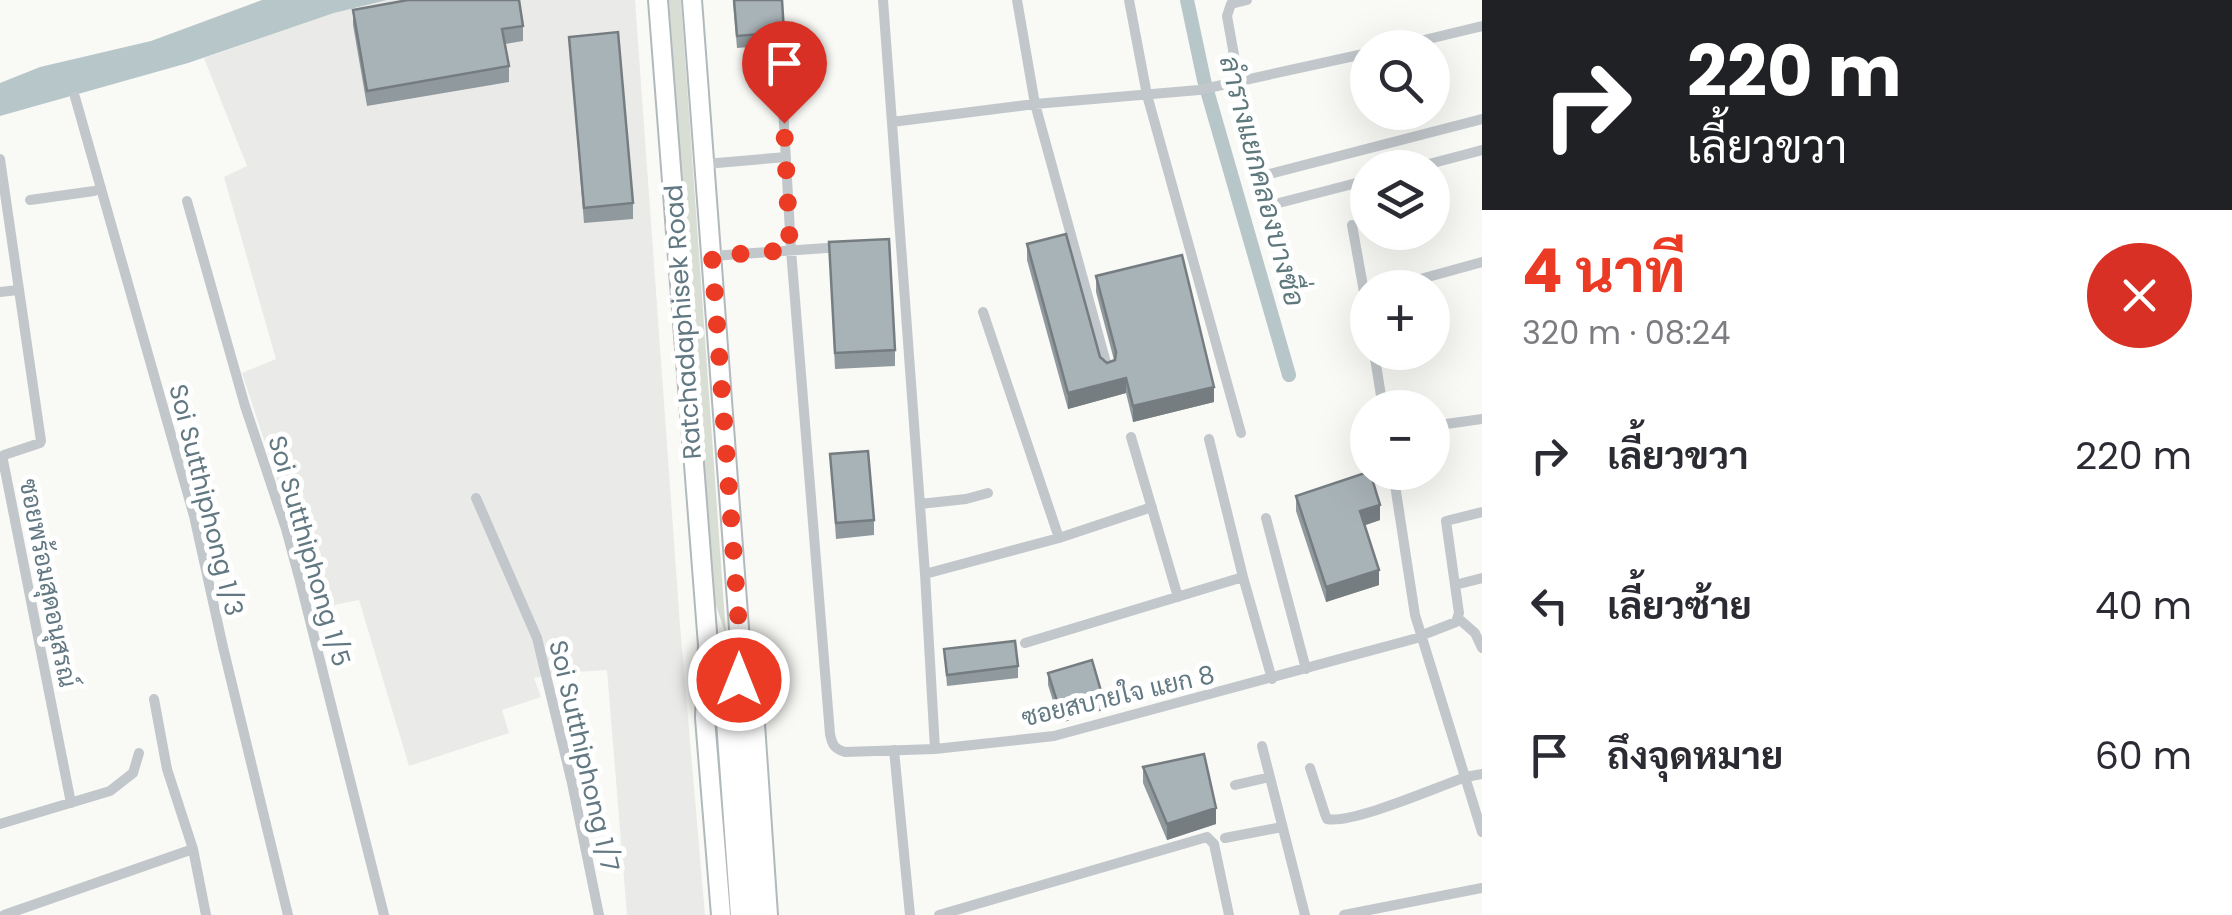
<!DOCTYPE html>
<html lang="th">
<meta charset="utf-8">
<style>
body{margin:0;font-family:Poppins,Sarabun,sans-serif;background:#f7f7f7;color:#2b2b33;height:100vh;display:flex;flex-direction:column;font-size:38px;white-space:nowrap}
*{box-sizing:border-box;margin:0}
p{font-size:32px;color:#7c7c81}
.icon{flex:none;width:55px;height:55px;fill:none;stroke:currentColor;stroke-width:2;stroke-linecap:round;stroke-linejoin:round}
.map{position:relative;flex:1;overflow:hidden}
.panel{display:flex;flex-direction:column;background:#fff;width:750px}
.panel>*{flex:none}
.guide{background:#202124;color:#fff;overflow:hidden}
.controls{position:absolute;left:1350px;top:30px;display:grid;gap:20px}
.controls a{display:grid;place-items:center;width:100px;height:100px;border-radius:50%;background:#fff;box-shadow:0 10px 40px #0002;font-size:50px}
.pin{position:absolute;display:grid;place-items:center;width:85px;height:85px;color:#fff;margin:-102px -42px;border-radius:50% 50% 50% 0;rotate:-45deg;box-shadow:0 0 10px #0007}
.pin .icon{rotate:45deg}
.me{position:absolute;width:110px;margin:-55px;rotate:0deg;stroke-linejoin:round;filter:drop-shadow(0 0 8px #0008)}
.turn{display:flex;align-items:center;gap:35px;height:210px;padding:0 40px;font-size:45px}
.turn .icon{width:130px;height:130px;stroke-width:2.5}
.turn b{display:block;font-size:70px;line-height:85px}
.round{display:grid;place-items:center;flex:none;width:105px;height:105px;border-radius:52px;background:#f7f7f7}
.headline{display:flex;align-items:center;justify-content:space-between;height:170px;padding:0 40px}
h1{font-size:60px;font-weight:700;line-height:75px;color:#eb3b24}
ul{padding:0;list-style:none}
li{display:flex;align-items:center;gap:30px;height:150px;padding:0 40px}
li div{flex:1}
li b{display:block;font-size:38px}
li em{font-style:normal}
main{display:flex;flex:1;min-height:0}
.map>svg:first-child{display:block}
</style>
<main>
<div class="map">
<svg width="1482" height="915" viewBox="0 0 1482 915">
<rect width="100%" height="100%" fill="#f9f9f6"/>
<path fill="#eaeae9" d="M 387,0 L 635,0 L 680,625 L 705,915 L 627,915 L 607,670 L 560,673 L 534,678 L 541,697 L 502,710 L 509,733 L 409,766 L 359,600 L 319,608 L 242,373 L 276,359 L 224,177 L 247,166 L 204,58 L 340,11 Z"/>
<path fill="#d9ded5" d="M 669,0 L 681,0 L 726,635 L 709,585 Z"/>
<path fill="#b7c7c9" d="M 262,0 L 387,0 L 334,13 L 188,63 L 0,116 L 0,83 L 40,67 L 151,41 Z"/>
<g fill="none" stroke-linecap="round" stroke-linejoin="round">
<path stroke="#b7c7c9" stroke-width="14" d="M 1187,0 L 1204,80 L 1289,375"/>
<defs>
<path id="primary" d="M 658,0 L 708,645 L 705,718 L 721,915
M 692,0 L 740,641 L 738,720 L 753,915
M 713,667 L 726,721 L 740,915
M 747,681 L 755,724 L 768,915"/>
</defs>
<use href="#primary" stroke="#b2b9bc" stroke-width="22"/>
<path stroke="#c1c7ca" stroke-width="10" d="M 883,0 L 925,574 L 935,749
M 1017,0 L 1035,104 L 1108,370
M 1129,0 L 1147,95 L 1241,433
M 1391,48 L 1482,26
M 780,53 L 791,250 L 830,734 C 832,744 834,749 845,752 L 935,749 L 1054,736 L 1421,637
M 1239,83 L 1227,16 L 1231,4 L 1247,0
M 75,97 L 194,516 L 223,647 L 288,915
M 892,122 L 1035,104 L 1199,90 L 1368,53
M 0,159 L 41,441 L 40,443 L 4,455 L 3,460 L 71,803
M 705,164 L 786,157
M 1414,168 L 1482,150
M 1258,177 L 1482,119
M 30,200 L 94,191 L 101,188
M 187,201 L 245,406 L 286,529 L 300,581 L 384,915
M 1279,203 L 1368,180
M 1352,225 L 1368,314
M 712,256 L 841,247
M 1388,288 L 1482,262
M 0,292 L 18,290
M 983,312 L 1059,538
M 1374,352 L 1383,408
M 1432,426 L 1482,419
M 1131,437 L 1178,597
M 1209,439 L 1243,577 L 1272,679
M 1393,472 L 1415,615 L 1482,832
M 476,498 L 537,638 L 572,783 L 599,915
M 920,504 L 966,499 L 988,493
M 1266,518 L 1306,669
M 925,574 L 1059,538 L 1152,507
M 1455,585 L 1446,521 L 1482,512
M 1459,619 L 1475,633 L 1482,648
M 1420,636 L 1456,622 L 1459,613 L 1455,585 L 1482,578
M 1025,643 L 1243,577
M 154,699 L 167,769 L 193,849 L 206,915
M 1262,746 L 1305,915
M 894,750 L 910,915
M 1310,768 L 1325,814 L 1327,819 C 1353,824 1437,787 1466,777 L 1482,774
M 1235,785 L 1270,777
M 0,824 L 110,791 L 133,773 L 139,753
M 1225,838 L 1282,827
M 4,915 L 193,849
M 939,915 L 1207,837 L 1214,844 L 1229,915
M 1344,915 L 1482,888"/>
<use href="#primary" stroke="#fff" stroke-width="18"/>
</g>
<path fill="#909a9e" d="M 733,0 L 782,0 L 784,44 L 737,48 Z
M 353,10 L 523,26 L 523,41 L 505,44 L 509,66 L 509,82 L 367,106 L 353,25 Z
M 569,37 L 633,203 L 633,219 L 584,223 Z
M 829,242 L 895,350 L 895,366 L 835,369 Z
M 1027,244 L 1100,357 L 1107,363 L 1114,360 L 1096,292 L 1096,276 L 1214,402 L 1133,422 L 1126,393 L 1068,409 L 1027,260 Z
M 830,454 L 874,520 L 874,535 L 836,539 Z
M 1296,496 L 1380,520 L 1365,525 L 1379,585 L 1326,602 L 1296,511 Z
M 944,649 L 1018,666 L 1018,678 L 947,686 Z
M 1048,673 L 1103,710 L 1060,723 L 1048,685 Z
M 1143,767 L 1216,824 L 1167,840 L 1143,783 Z"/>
<path fill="#767d81" d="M 1126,378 L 1126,393 L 1068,409 L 1068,393 Z
M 1214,387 L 1214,402 L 1133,422 L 1133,406 Z
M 1380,505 L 1380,520 L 1360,527 L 1360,511 Z
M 1379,570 L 1379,585 L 1326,602 L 1326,587 Z
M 1103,698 L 1103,710 L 1060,723 L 1060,711 Z
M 1216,808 L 1216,824 L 1167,840 L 1167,824 Z"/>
<path fill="#a8b3b8" stroke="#767d81" stroke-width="2.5" d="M 408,0 L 519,0 L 523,26 L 502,29 L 509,66 L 367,91 L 353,10 Z
M 734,0 L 782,0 L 784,32 L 737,36 Z
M 618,32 L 633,203 L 584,208 L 569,37 Z
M 1066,234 L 1100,357 L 1107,363 L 1115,360 L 1116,352 L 1096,276 L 1182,255 L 1214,387 L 1133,406 L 1126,378 L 1068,393 L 1027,244 Z
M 889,239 L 895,350 L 835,353 L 829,242 Z
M 868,451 L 874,520 L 836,523 L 830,454 Z
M 1368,472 L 1370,472 L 1380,505 L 1360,511 L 1379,570 L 1326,587 L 1296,496 Z
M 1015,641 L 1018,666 L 947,675 L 944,649 Z
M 1092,660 L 1103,698 L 1060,711 L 1048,673 Z
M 1204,754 L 1216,808 L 1167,824 L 1143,767 Z"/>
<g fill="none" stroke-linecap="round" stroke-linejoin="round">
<path stroke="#eb3b24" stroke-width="18" stroke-dasharray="0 32.4" d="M 739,680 L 740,641 L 712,256 L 790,250 L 784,123"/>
</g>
<g text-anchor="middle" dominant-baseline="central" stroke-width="10" stroke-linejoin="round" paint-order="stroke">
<g font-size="25" fill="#627882" stroke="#fff">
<text transform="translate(683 322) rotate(-94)">Ratchadaphisek Road</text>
<text transform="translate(206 500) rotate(76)">Soi Sutthiphong 1/3</text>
<text transform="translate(309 551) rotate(74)">Soi Sutthiphong 1/5</text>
<text transform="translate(48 583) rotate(79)">ซอยพร้อมสุดอนุสรณ์</text>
<text transform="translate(1118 696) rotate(-13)">ซอยสบายใจ แยก 8</text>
<text transform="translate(584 756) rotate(77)">Soi Sutthiphong 1/7</text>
</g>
<g font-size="28" font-style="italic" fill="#5e787c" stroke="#fff">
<text transform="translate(1262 181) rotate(75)">ลำรางแยกคลองบางซื่อ</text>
</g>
</g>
</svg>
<div class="controls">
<a><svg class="icon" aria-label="search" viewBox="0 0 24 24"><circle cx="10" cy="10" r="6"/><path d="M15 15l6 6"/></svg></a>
<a><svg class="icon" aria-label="layers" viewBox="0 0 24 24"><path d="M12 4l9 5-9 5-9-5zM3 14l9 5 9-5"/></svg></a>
<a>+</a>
<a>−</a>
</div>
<div class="pin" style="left:784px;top:123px;background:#d93025"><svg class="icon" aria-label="arrive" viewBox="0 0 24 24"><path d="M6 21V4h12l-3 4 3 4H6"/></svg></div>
<svg class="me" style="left:739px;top:680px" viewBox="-20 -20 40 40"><circle r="17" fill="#eb3b24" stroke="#fff" stroke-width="3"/><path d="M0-11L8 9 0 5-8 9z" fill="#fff"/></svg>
</div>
<section class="panel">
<div class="guide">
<div class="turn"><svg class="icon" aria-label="right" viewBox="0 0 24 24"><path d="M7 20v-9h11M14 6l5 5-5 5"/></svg><div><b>220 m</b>เลี้ยวขวา</div></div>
</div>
<div class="headline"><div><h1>4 นาที</h1><p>320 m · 08:24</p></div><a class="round" style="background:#d93025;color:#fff"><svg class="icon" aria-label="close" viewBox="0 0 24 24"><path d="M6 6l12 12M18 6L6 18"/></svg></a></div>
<ul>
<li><svg class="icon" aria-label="right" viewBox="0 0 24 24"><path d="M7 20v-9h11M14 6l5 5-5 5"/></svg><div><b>เลี้ยวขวา</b></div><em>220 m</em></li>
<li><svg class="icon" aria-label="left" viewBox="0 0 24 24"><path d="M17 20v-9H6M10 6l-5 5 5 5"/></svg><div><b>เลี้ยวซ้าย</b></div><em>40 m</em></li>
<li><svg class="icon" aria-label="arrive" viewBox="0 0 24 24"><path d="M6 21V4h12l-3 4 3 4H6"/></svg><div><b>ถึงจุดหมาย</b></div><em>60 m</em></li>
</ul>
</section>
</main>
